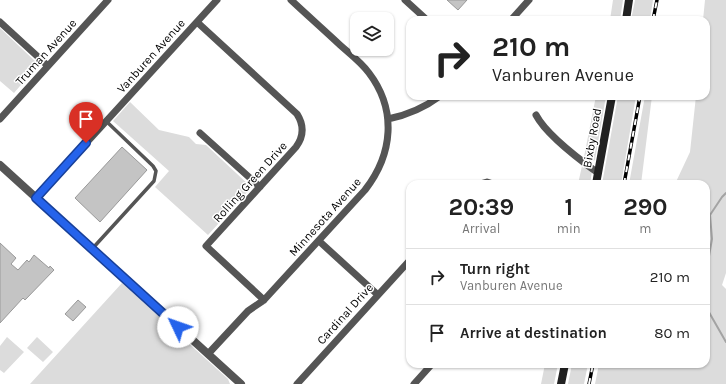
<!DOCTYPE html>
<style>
body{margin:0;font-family:Karla,sans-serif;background:#f2f2f2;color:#222;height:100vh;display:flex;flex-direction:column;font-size:15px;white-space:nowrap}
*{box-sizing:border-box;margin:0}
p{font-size:13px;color:#767676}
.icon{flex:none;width:22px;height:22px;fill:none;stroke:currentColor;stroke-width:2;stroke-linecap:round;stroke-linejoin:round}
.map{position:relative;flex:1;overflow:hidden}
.side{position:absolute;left:406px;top:180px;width:304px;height:188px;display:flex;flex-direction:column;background:#fff;border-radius:12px;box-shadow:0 1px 3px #0004}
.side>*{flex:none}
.banner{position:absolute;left:406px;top:16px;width:304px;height:84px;border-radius:12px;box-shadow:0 1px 3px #0004;background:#fff;color:#222;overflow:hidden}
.controls{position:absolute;left:350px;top:12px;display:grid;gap:8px}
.controls a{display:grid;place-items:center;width:44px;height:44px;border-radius:8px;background:#fff;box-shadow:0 1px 3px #0004;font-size:20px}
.pin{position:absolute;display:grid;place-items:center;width:34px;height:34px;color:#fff;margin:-41px -17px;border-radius:50% 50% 50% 0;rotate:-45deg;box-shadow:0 0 4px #0007}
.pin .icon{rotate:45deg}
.me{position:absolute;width:44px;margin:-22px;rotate:312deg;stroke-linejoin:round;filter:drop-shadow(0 0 3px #0008)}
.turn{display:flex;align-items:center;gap:14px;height:84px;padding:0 20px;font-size:18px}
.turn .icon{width:52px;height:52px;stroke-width:2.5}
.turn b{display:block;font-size:28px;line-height:34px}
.eta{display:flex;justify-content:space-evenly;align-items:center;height:68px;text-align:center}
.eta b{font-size:24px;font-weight:700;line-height:28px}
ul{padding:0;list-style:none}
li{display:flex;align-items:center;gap:12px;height:56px;padding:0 20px;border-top:1px solid #e0e0e0}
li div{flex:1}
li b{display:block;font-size:15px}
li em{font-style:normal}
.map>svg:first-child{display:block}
</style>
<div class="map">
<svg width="726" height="384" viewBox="0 0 726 384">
<rect width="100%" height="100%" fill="#fff"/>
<path fill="#dcdcdc" d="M 613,0 L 623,0 L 620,20 L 610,20 Z
M 635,0 L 653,0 L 650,20 L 631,20 Z
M 705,0 L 726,0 L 726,273 L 722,285 L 726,289 L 726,384 L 595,384 L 599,364 L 706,364 L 706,184 L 675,184 L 690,152 L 696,96 L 706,96 L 706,20 L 703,20 Z
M 0,28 L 37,63 L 37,66 L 14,93 L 0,81 Z
M 596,96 L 606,96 L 595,160 L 593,161 L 584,157 Z
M 618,96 L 636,96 L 621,184 L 602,184 Z
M 645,96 L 652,96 L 641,184 L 629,184 Z
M 130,102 L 159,130 L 189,137 L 196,144 L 206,145 L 250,186 L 249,190 L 208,235 L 155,187 L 169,171 L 113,121 Z
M 582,166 L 592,171 L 590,184 L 578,184 Z
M 122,283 L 228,379 L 230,384 L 30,384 Z
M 7,337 L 24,352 L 4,373 L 0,370 L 0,346 Z
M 37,337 L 53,352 L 43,362 L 27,348 Z
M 545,364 L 558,364 L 554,384 L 541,384 Z
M 572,364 L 588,364 L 584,384 L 568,384 Z"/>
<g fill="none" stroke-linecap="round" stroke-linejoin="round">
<path stroke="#a3a3a3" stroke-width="2" d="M 706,273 L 712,239 L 710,215 L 722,197 L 726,193
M 706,307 L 726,342"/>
</g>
<path fill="#c4c4c4" stroke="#999" d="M 447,0 L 467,0 L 458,10 Z
M 122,147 L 147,170 L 100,222 L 75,198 Z
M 0,243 L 16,258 L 11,264 L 18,270 L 27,260 L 29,262 L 34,255 L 49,268 L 50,266 L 54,270 L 25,300 L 23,298 L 0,323 Z
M 78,300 L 86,307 L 73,321 L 65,314 Z"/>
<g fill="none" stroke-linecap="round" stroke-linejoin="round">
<path stroke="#555" stroke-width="3.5" d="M 92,249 L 154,181 L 156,171 L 153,166 L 106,121"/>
<path stroke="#555" stroke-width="7" d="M 405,0 L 427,20
M 511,20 L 529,0
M 0,22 L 48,66
M 197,22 L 297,114 C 304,125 304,136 296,147 L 206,246 L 264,300
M 536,115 C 546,134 580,160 598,173
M 0,119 L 108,0
M 388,119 C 408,115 424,108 440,96
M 200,133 L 260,187
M 480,184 L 487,182 L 493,184
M 36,198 L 217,0
M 319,241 L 378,295
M 208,354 L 248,311 L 264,300 L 365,190 C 393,154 397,110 369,73 C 361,62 350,54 340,45 C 324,30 307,15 291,0
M 297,384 L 410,260
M 414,384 L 432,364"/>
<path stroke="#555" stroke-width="8" d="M 0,165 L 241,384"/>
<path stroke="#222" stroke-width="8" d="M 626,20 L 629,0
M 596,184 L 612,96
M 561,384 L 565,364"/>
<defs>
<path id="rail" d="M 653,20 L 657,0
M 624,184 L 640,96
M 589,384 L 593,364"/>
</defs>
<use href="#rail" stroke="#000" stroke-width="3.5"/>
<use href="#rail" stroke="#fff" stroke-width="2" stroke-dasharray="6" stroke-linecap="butt"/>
</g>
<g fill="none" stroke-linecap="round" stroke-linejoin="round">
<defs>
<path id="route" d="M 86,143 L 36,198 L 178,327"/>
</defs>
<use href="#route" stroke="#184099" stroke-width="10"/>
<use href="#route" stroke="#2563eb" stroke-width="7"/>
</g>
<g text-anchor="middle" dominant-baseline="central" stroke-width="3" stroke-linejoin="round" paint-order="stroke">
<g font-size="12" fill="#000" stroke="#fff">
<text transform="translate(46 52) rotate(-48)">Truman Avenue</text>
<text transform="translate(151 56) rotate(-48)">Vanburen Avenue</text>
<text transform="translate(592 138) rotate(-80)">Bixby Road</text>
<text transform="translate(250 182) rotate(-48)">Rolling Green Drive</text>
<text transform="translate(325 217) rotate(-48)">Minnesota Avenue</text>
<text transform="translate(345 314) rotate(-48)">Cardinal Drive</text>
</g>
</g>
</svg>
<div class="controls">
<a><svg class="icon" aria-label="layers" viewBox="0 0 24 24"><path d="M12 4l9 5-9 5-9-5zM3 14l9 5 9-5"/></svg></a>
</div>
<div class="pin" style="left:86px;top:143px;background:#d93025"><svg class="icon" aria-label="arrive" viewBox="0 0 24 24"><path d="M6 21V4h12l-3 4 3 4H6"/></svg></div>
<svg class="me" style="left:178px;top:327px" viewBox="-20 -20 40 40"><circle r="19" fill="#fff"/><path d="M0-13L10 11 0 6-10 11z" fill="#2563eb"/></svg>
<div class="banner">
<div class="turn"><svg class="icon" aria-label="right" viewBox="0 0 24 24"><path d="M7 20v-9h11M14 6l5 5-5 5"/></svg><div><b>210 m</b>Vanburen Avenue</div></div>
</div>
<section class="side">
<div class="eta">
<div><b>20:39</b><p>Arrival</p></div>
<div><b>1</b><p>min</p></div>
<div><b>290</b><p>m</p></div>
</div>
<ul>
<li><svg class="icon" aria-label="right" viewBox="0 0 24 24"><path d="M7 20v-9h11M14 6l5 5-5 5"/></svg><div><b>Turn right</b><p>Vanburen Avenue</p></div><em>210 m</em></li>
<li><svg class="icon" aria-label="arrive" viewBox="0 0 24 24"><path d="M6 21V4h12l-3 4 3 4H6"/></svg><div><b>Arrive at destination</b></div><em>80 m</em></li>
</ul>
</section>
</div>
